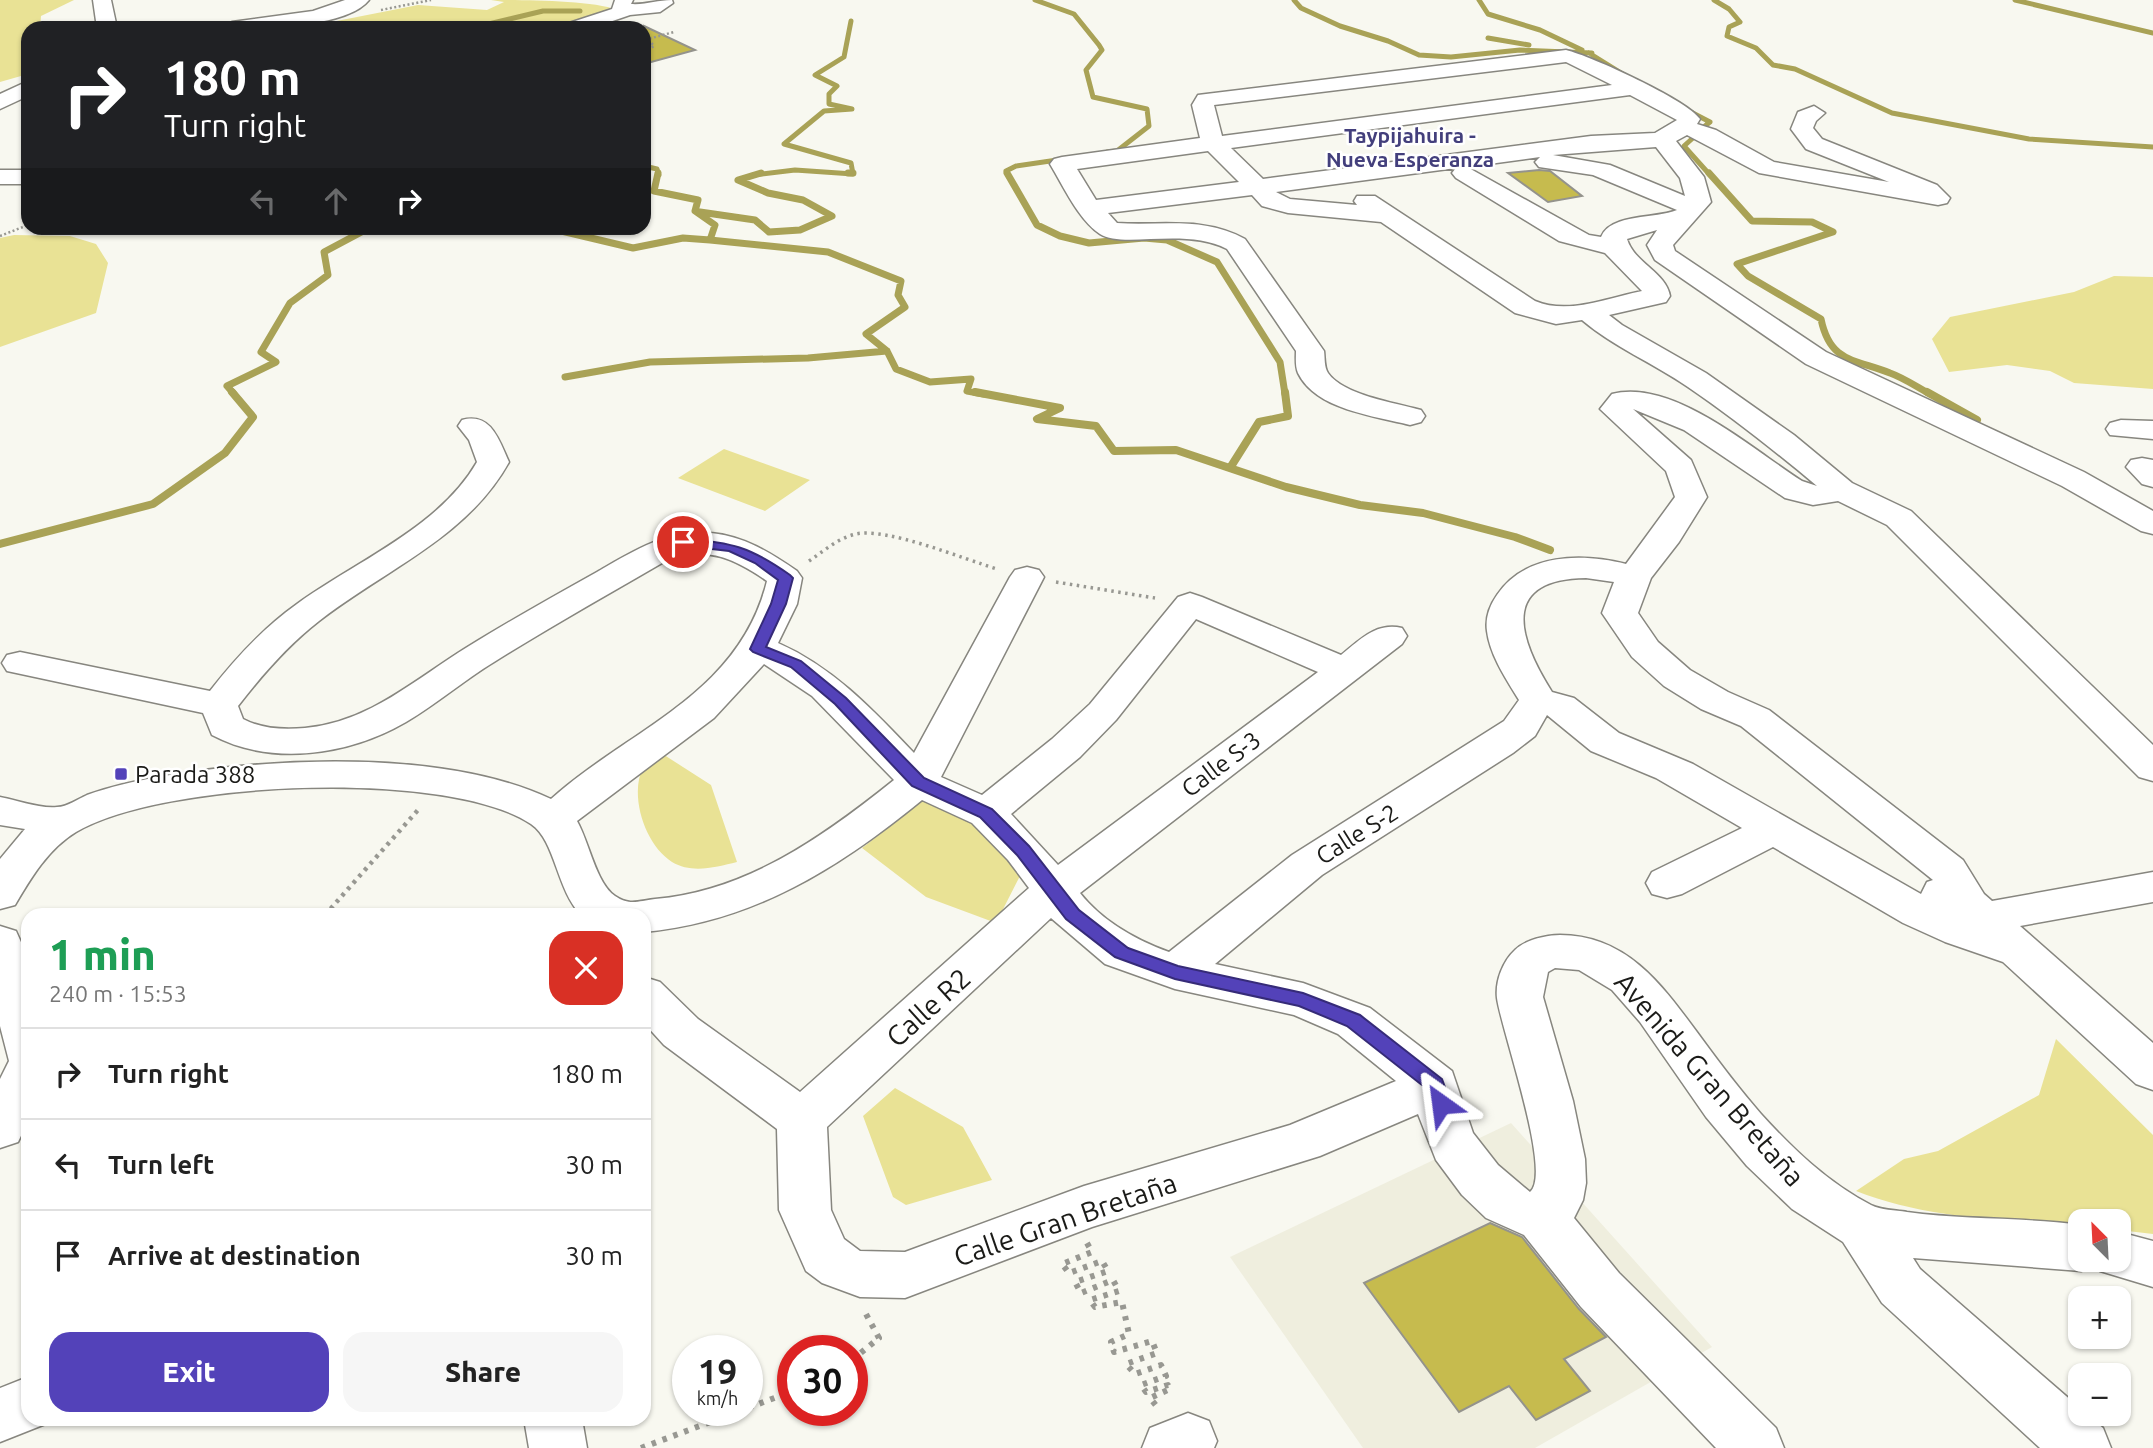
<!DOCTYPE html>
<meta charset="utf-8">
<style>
body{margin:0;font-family:Ubuntu,sans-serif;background:#f6f6f6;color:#222;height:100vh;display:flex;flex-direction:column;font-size:26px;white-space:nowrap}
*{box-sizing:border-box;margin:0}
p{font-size:23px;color:#767676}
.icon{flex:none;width:38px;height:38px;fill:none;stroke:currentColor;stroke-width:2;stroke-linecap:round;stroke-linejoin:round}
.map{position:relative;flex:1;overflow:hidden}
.sheet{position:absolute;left:21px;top:908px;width:630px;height:518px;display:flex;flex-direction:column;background:#fff;border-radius:21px;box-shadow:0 2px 5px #0004}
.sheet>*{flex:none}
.guide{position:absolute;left:21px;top:21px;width:630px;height:214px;border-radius:21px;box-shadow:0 2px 5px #0004;background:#202124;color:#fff;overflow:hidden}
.needle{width:46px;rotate:336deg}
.buttons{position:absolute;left:2068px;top:1209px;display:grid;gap:14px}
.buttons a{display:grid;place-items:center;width:63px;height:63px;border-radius:14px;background:#fff;box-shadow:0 2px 5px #0004;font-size:35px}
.speed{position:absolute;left:672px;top:1335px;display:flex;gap:14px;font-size:35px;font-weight:700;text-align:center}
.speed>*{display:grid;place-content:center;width:91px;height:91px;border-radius:50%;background:#fff;box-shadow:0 2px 5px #0004;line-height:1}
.speed small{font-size:18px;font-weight:400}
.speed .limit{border:10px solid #d22;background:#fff;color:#111}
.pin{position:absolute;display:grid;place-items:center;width:60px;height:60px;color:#fff;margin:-30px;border:4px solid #fff;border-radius:50%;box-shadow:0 2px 7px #0007}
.me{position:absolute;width:77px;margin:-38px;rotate:329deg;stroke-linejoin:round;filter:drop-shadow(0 0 5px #0008)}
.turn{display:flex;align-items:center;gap:24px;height:147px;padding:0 28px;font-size:32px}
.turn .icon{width:91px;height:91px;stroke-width:2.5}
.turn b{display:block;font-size:49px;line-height:60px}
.lanes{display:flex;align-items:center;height:66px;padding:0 28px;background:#0003;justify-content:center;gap:35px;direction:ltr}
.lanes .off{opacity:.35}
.round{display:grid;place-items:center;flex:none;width:74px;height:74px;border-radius:21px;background:#f6f6f6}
.overview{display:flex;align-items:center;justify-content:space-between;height:119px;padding:0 28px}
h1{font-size:42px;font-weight:800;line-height:52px;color:#1e9e55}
.primary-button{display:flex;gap:14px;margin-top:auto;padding:14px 28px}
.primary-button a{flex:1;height:80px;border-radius:21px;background:#5342b9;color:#fff;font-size:28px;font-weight:800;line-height:80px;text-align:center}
.primary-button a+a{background:#f6f6f6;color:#222}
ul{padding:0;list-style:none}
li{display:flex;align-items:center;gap:21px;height:91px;padding:0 28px;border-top:2px solid #e0e0e0}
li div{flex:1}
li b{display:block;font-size:26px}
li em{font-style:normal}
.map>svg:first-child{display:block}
</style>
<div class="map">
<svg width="2153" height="1448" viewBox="0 0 2153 1448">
<rect width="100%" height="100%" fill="#f8f8f0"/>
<path fill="#efeede" d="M 1511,1123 L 1712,1347 L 1535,1448 L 1363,1448 L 1230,1257 Z"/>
<path fill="#e9e295" d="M 0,0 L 74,0 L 41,16 L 40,28 L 28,28 L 28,74 L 0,82 Z
M 491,0 C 523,0 592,0 617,10 L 559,28 L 301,28 L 418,5 L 487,10 L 504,2 Z
M 14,235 L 70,236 L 96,244 L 108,263 L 96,313 L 0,347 L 0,238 Z
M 2114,276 L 2153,277 L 2153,389 L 2074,383 L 2050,371 L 2007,365 L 1949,372 L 1932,339 L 1950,317 L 2074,292 Z
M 724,449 L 810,480 L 765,511 L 678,478 Z
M 658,751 L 711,785 L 737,862 C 716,867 692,874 672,862 C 645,845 629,796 643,767 C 646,761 654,756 658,751 Z
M 921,794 L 960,801 L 1022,872 L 996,923 L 926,897 L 862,848 L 901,818 Z
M 2056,1039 L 2153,1135 L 2153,1234 L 2119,1230 L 2119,1222 L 2081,1222 L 2081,1226 C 2005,1220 1927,1219 1856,1191 L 1904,1159 L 1938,1151 L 2039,1095 Z
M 895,1088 L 963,1127 L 992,1180 L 906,1205 L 893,1197 L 863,1116 Z"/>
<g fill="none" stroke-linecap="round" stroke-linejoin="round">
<path stroke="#a9a256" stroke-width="5" d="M 1035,0 L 1074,14 L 1099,45 L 1102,50 L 1086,70 L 1093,97 L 1147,109 L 1149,126 L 1117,151 L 1107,152
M 1294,0 L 1301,8 L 1340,26 L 1388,41 L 1419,55 L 1451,57 L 1520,50 L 1592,53
M 1479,0 L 1488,14 L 1540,30 L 1582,50
M 1714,0 L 1729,9 L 1740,22 L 1729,27 L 1727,36 L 1756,48 L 1773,65 L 1795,69 L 1892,113 L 2029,139 L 2153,147
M 2015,0 L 2153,33
M 472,28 L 543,11 L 580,11
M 1488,38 L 1529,45
M 1589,53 L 1626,76
M 1685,109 L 1710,122 L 1705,126
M 1694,137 L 1684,146 L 1710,175
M 644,166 L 657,169 L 659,175
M 753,175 L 795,170 L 853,174 L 851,163 L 784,144 L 824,111 L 852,109 L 829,104 L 829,94 L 837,86 L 815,75 L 844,57 L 851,21
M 1008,175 L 1006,171 L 1016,166 L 1064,159"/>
<path stroke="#a9a256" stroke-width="7" d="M 658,173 L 654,191 L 698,200 L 695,211 L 715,225 L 710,240 L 828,252 L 901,281 L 898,295 L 905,307 L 866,334 L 887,351 L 896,369 L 930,382 L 971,379 L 967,391 L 984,394
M 848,173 L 853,173
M 1007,173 L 1037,225 L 1060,236 L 1089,243 L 1144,238 L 1167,240 L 1217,262 L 1280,362 L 1285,394
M 1709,173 L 1752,221 L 1812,222 L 1833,232 L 1737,264 L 1748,276 L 1821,319 C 1830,363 1855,359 1890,373 C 1904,378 1917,387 1930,394
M 700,212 L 755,220 L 769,232 L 800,230 L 832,216 L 803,200 L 768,193 L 738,180 L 761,173
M 522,231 L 553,229 L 633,248 L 683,238 L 710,240
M 565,377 L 650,362 L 808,358 L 887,351
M 234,394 L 227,386 L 276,362 L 261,352 L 290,303 L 328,275 L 324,252 L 369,228"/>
<path stroke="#a9a256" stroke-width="8" d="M 975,392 L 1060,408 L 1037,419 L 1096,426 L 1114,451 L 1176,450 L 1286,487 L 1360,505 L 1423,513 L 1515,537 L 1550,550
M 1927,392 L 1977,420
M 1230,468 L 1259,422 L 1288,416 L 1285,392
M 0,544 L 153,504 L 225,453 L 253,417 L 232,392"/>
</g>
<path fill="#c6bb4e" stroke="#94938c" stroke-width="2" d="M 644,26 L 695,50 L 644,64 Z
M 1539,170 L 1550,171 L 1582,196 L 1548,202 L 1508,173 Z
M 1490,1223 L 1522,1237 L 1579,1309 L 1606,1337 L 1564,1359 L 1590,1391 L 1536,1420 L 1509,1386 L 1459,1412 L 1364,1283 Z"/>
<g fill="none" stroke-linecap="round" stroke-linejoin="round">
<defs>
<path id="minor" d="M 93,0 L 111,0 L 117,28 L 97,28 Z
M 345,0 L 369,0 C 346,29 257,28 222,28 L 232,22 L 313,11 Z
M 615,0 L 633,0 L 631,4 C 646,5 657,0 672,0 L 673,3 L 660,12 L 630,15 L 592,28 L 563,28 L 566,24 L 612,9 Z
M 1566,50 C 1591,56 1687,100 1700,119 L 1697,124 L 1716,130 L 1774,162 L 1889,182 L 1806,149 L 1791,129 L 1798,112 L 1814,106 L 1825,113 L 1816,121 L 1813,128 L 1822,139 L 1937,185 L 1950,198 L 1947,203 L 1938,205 L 1759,173 L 1687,135 L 1676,141 L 1704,177 L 1711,202 L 1673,245 L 1675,251 L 1826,352 L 2084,472 L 2153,511 L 2153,534 L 2141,531 L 2062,486 L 1806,364 L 1655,260 L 1647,245 L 1657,230 L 1627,239 C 1634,263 1666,272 1670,296 L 1666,302 L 1609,315 L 1622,325 L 1706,373 L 1794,435 L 1852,483 L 1911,511 L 2153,745 L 2153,781 L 2139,777 L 1887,525 L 1838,501 L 1813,505 L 1785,498 L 1684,430 L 1633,409 L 1691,460 L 1707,497 L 1679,542 L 1651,578 L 1638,613 L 1658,642 L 1690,670 L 1728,692 L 1769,710 L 1963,860 L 1984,894 L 1992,901 L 2153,872 L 2153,902 L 2020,926 L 2153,1043 L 2153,1090 L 2136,1084 L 2003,962 L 1945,942 L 1903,923 L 1773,847 L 1682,894 L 1667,898 L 1652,894 L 1646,883 L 1652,872 L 1742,828 L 1656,778 L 1591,751 L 1547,715 L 1535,736 L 1513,753 L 1322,875 L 1215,964 L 1303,983 L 1370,1008 L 1452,1071 L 1473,1133 L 1498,1165 L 1530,1192 C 1553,1174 1501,1029 1497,998 C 1495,981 1503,961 1515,950 C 1525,940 1546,935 1560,935 C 1629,935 1665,989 1702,1039 C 1721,1065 1740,1090 1761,1114 C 1793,1149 1828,1183 1871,1205 C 1881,1210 1895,1210 1907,1212 C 1964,1220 2023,1217 2081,1225 L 2081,1260 L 2119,1260 L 2119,1232 L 2153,1241 L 2153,1287 L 2100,1271 L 2097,1265 L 2081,1271 L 1913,1258 L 1920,1269 L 2081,1409 L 2081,1414 L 2086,1414 L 2103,1428 L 2111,1448 L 2040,1448 L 1882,1303 L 1843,1242 L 1792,1209 L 1747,1166 L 1706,1117 L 1640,1022 L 1612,990 L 1579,970 L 1555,968 L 1548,972 L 1543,997 L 1573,1101 L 1585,1159 L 1586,1183 L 1583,1200 L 1574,1218 L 1619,1273 L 1776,1428 L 1784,1448 L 1716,1448 L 1581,1307 L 1524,1235 L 1486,1218 L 1462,1195 L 1436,1160 L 1418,1114 L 1320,1156 L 1092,1227 L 905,1298 L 860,1297 L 822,1283 L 806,1271 L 779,1210 L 777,1129 L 664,1045 L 644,1023 L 644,977 L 660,982 L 698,1019 L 800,1092 L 1029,888 L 1008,860 L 972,823 L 922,800 C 839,868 753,922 644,932 L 644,915 L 581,915 C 556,889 556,841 531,824 C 447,768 162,781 76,832 C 48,849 31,878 15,905 L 0,909 L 0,859 L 25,829 L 0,825 L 0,797 C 17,800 40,809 57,807 C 67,807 78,799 87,795 C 109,787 135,781 159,777 C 273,757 444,749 551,799 C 629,729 739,695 767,581 C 735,559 708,546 669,559 C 611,593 551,626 494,662 C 464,680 437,704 406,722 C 349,755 272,767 212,735 L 203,713 L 7,671 L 2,663 L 7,655 L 20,652 L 210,691 C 235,659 263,628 297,604 C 356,561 439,528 477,462 L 469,440 L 458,426 L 462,420 C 491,412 499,440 509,462 C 467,538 384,570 319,621 C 288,645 262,675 238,706 L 243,719 C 262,729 283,730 305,728 C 370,722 415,679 469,646 C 511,620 554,596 597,572 C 632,552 669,528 711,533 C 744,536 771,553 797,571 L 802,578 L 797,604 L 778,643 C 833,667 873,710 914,753 L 1010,577 L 1015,570 L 1027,567 L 1039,570 L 1044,577 L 941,777 L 982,795 L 1052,739 L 1090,704 L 1178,597 L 1190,593 L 1202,597 L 1341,655 C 1360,640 1376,622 1402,628 L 1407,636 L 1402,644 L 1080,893 C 1102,921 1136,940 1169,952 L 1292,855 L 1504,721 L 1519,700 C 1506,679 1490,655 1487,631 C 1485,618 1490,605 1497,595 C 1525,553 1582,553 1626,564 L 1675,497 L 1666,471 L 1600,409 L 1612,394 C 1673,378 1753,450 1802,481 L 1817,486 C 1775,451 1732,417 1688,387 C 1653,363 1614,347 1582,320 L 1556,324 L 1515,313 L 1381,222 L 1288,213 L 1262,206 L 1252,195 L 1108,213 L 1117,223 C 1162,226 1203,216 1245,239 L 1324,351 C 1325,358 1324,367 1328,373 C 1343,395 1396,403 1421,410 L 1425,416 L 1421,422 L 1410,425 C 1375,416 1316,410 1298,373 C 1295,366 1296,358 1296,351 L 1227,249 C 1186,227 1122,249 1100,234 C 1078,219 1064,187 1050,164 L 1054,159 L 1062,157 L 1200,138 L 1192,105 L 1198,95 L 1206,94 ZM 1566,62 L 1612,85 L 1222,136 L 1214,105 ZM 1630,95 L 1677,120 L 1655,133 L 1591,136 L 1263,179 L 1231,148 ZM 1656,147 L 1680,178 L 1685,196 L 1610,165 L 1553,155 ZM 1208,151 L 1239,182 L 1096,200 L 1077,169 ZM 1540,157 L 1535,162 L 1539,167 L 1593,175 L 1677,210 C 1656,219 1611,213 1601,237 L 1589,235 L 1467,167 ZM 1456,168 L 1452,173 L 1456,178 L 1559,241 L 1605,253 L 1642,291 C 1608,298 1568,315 1535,301 L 1375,196 L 1357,196 L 1354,201 L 1357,205 L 1290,199 L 1276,192 ZM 1586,578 L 1614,582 L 1602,613 L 1632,657 L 1664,686 L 1701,709 L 1741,726 L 1933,880 L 1927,882 L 1921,894 L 1693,764 L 1619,733 L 1574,698 L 1552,692 C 1519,640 1498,579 1586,578 ZM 1196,619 L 1318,672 L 1058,865 L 1011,814 L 1080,757 L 1116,720 ZM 764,664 L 812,696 L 894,780 C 823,837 747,891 655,899 C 638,901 630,906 615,896 C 596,883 589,842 577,821 L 714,718 ZM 1051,918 L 1105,964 L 1175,989 L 1294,1015 L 1338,1034 L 1396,1081 L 1290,1125 L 1084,1186 L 905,1252 L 860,1251 L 844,1239 L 831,1210 L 827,1127 Z
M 28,81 L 28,96 L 0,109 L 0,94 Z
M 0,170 L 28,170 L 28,184 L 0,184 Z
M 2121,420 L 2153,421 L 2153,439 L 2110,435 L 2106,429 L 2110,423 Z
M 2142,458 L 2153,460 L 2153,487 L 2142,484 L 2126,467 L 2131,460 Z
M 0,926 L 16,931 L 28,958 L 28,1121 L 18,1142 L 0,1148 L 0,1079 L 9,1061 L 0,1026 Z
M 28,1377 L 28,1419 L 50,1419 L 48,1423 L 0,1442 L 0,1388 Z
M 1188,1413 L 1209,1421 L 1217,1441 L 1214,1448 L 1142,1448 L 1150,1428 Z
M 524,1419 L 582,1419 L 587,1448 L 529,1448 Z"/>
</defs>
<use href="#minor" stroke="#87867f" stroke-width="3"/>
<path stroke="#989892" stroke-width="2.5" stroke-dasharray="2 2.5" stroke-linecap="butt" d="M 381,10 L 431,0
M 644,52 L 654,46 L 648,39 L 674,32
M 0,236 L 28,225"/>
<path stroke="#989892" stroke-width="3.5" stroke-dasharray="2.5 4.5" stroke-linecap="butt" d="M 809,561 C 824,551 838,538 856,534 C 886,527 964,559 997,569
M 1056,582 L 1155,598"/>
<path stroke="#989892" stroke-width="4.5" stroke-dasharray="3.5 5" stroke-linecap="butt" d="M 325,915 L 418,810"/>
<path stroke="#989892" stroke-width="6" stroke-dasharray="4.5 7" stroke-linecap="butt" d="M 1087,1243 L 1092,1252 L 1062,1264 L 1069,1273 L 1102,1261 L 1108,1271 L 1075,1282 L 1081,1293 L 1113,1280 L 1119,1291 L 1090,1300 L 1095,1307 L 1122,1302 L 1129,1334 L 1111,1342 L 1114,1352 L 1152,1341 L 1157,1353 L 1126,1364 L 1135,1374 L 1161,1365 L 1166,1376 L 1141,1385 L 1146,1392 L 1168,1385 L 1170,1389 L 1150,1398 L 1158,1408
M 852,1360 L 879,1338 L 866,1314
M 641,1448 L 793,1391"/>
<use href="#minor" fill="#fff" fill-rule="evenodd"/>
</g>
<path fill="#5342b9" stroke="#362b78" stroke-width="2" d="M 683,538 C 732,543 749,546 790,575 L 793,578 L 786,604 L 766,647 L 801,661 L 846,698 L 924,778 L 992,809 L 1029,846 L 1079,910 L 1128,948 L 1178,966 L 1303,993 L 1360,1015 L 1442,1079 L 1451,1104 L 1448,1110 L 1434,1110 L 1427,1089 L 1347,1026 L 1299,1006 L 1175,979 L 1115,957 L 1066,919 L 1017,855 L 980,817 L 912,786 L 835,704 L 791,667 L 753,652 L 750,649 L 771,604 L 778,580 L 755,563 L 729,551 L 678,545 L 678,539 Z"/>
<rect fill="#5342b9" stroke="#fff" stroke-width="2.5" x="114" y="767" width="14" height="14" rx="3.5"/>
<g text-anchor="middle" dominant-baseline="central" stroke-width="5" stroke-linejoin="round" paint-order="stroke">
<g font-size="21" font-weight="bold" fill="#433f7c" stroke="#fff">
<text x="1410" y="135">Taypijahuira -<tspan x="1410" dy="24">Nueva Esperanza</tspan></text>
</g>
<g font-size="24" fill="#1b1b18" stroke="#fff">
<text transform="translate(1221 764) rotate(-37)">Calle S-3</text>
<text transform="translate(1357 834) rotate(-32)">Calle S-2</text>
</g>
<g font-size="24" fill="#1b1b18" stroke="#fff" text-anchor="start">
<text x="135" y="774">Parada 388</text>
</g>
<g font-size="28" fill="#1b1b18" stroke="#fff">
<text transform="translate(928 1007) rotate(-42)">Calle R2</text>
<text transform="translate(1710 1079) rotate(49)">Avenida Gran Bretaña</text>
<text transform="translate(1065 1219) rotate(-19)">Calle Gran Bretaña</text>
</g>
</g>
</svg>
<div class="buttons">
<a><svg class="needle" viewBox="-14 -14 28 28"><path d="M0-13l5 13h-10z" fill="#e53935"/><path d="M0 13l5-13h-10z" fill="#767676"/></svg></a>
<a>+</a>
<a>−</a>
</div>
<div class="speed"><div>19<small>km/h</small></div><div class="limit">30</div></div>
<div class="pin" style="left:683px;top:542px;background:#d93025"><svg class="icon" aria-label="arrive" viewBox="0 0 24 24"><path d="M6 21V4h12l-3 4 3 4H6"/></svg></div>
<svg class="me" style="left:1441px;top:1104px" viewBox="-20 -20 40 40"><path d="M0-17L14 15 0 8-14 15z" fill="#5342b9" stroke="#fff" stroke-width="4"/></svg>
<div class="guide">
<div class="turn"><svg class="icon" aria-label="right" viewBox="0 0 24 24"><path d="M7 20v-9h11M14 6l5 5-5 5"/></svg><div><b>180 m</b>Turn right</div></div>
<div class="lanes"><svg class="icon off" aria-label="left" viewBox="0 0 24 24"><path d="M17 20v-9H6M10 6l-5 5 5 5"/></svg><svg class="icon off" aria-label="ahead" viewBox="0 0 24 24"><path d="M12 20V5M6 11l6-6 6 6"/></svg><svg class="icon" aria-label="right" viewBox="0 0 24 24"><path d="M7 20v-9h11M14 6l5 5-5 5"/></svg></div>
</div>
<section class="sheet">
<div class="overview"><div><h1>1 min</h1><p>240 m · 15:53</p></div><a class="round" style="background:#d93025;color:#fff"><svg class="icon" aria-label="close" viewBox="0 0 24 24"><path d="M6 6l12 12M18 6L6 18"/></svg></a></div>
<ul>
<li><svg class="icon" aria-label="right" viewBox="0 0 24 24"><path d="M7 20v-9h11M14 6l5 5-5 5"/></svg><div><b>Turn right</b></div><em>180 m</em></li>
<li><svg class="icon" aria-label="left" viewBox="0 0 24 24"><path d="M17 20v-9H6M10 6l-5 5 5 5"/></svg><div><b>Turn left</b></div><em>30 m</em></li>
<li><svg class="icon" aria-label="arrive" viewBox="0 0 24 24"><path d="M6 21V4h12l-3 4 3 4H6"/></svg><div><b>Arrive at destination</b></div><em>30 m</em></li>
</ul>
<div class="primary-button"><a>Exit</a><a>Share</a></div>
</section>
</div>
